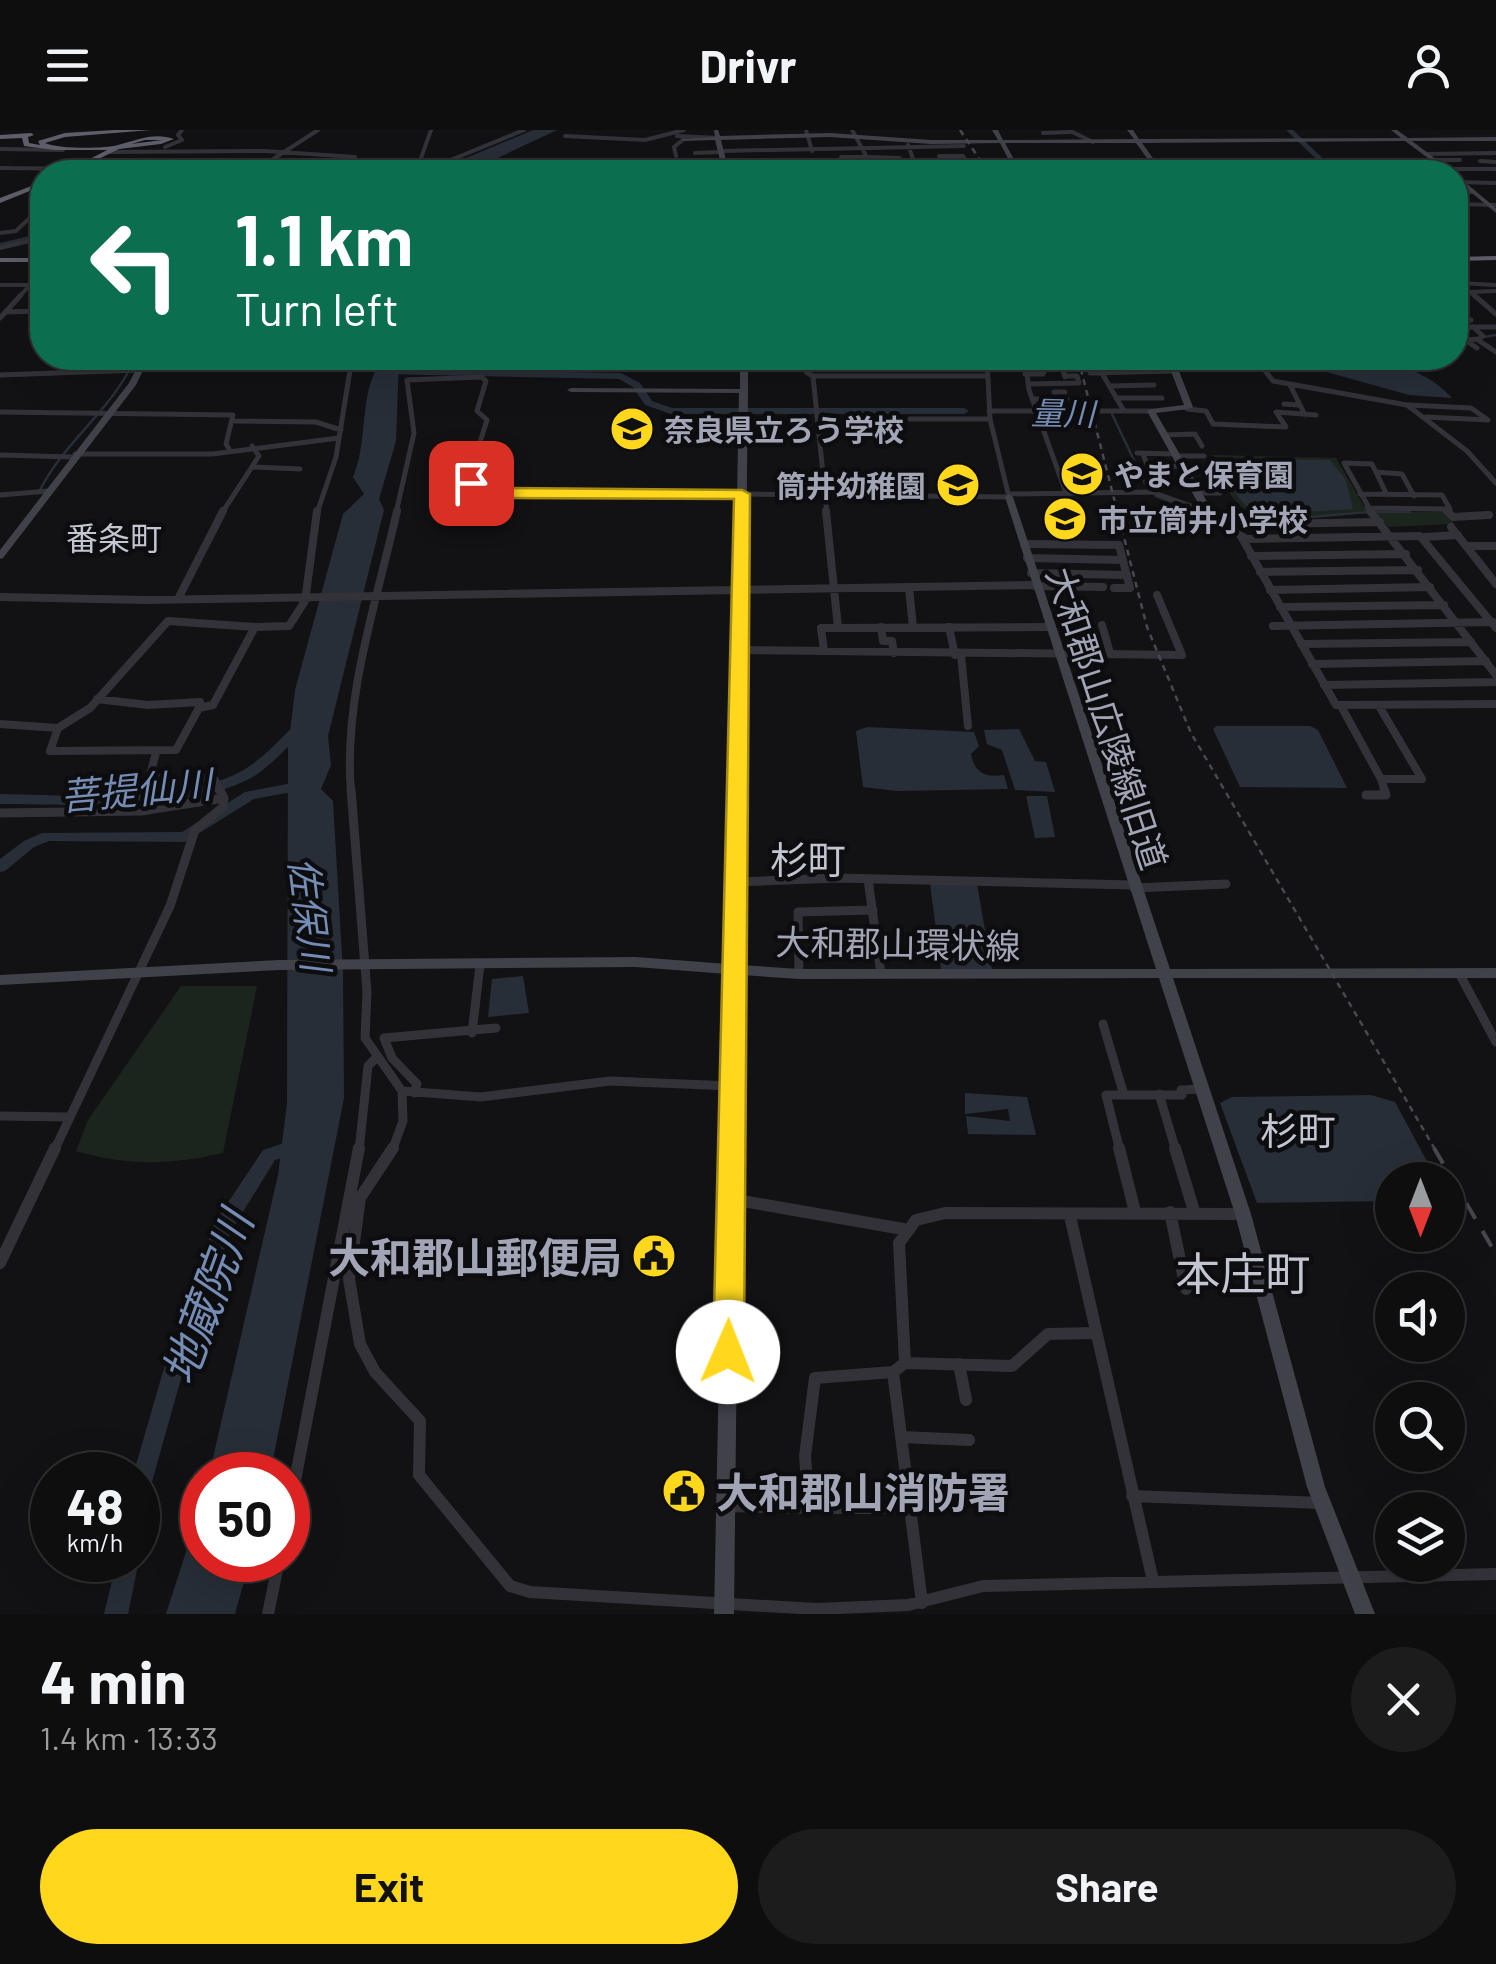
<!DOCTYPE html>
<meta charset="utf-8">
<style>
body{margin:0;font-family:Barlow,"Noto Sans JP",sans-serif;background:#1c1c1d;color:#f1f3f6;height:100vh;display:flex;flex-direction:column;font-size:38px;white-space:nowrap}
*{box-sizing:border-box;margin:0}
p{font-size:32px;color:#9b9c9e}
.icon{flex:none;width:55px;height:55px;fill:none;stroke:currentColor;stroke-width:2;stroke-linecap:round;stroke-linejoin:round}
.map{position:relative;height:1484px;overflow:hidden}
.details{display:flex;flex-direction:column;background:#0e0e0f;flex:1}
.details>*{flex:none}
.hud{position:absolute;left:30px;top:30px;width:1438px;height:210px;border-radius:40px;box-shadow:0 10px 40px #0002,0 0 0 2px #2e2e2f;background:#0b6e4f;color:#fff;overflow:hidden}
.needle{width:65px;rotate:180deg}
.controls{position:absolute;left:1375px;top:1032px;display:grid;gap:20px}
.controls a{display:grid;place-items:center;width:90px;height:90px;border-radius:50%;background:#0e0e0f;box-shadow:0 10px 40px #0002,0 0 0 2px #2e2e2f;font-size:50px}
.speed{position:absolute;left:30px;top:1322px;display:flex;gap:20px;font-size:50px;font-weight:700;text-align:center}
.speed>*{display:grid;place-content:center;width:130px;height:130px;border-radius:50%;background:#0e0e0f;box-shadow:0 10px 40px #0002,0 0 0 2px #2e2e2f;line-height:1}
.speed small{font-size:25px;font-weight:400}
.speed .limit{border:15px solid #d22;background:#fff;color:#111}
.pin{position:absolute;display:grid;place-items:center;width:85px;height:85px;color:#fff;margin:-42px;border-radius:20px;box-shadow:0 5px 15px #0006}
.me{position:absolute;width:110px;margin:-55px;rotate:1deg;stroke-linejoin:round;filter:drop-shadow(0 0 8px #0008)}
.turn{display:flex;align-items:center;gap:35px;height:210px;padding:0 40px;font-size:45px}
.turn .icon{width:130px;height:130px;stroke-width:2.5}
.turn b{display:block;font-size:70px;line-height:85px}
.round{display:grid;place-items:center;flex:none;width:105px;height:105px;border-radius:52px;background:#1c1c1d}
.head{display:flex;align-items:center;justify-content:space-between;height:170px;padding:0 40px}
h1{font-size:60px;font-weight:700;line-height:75px}
.cta{display:flex;gap:20px;margin-top:auto;padding:20px 40px}
.cta a{flex:1;height:115px;border-radius:60px;background:#ffd81e;color:#111;font-size:40px;font-weight:700;line-height:115px;text-align:center}
.cta a+a{background:#1c1c1d;color:#f1f3f6}
header{display:flex;justify-content:space-between;align-items:center;height:130px;padding:0 40px;background:#0e0e0f;font-size:45px;font-weight:700}
.map>svg:first-child{display:block}
</style>
<header><svg class="icon" aria-label="menu" viewBox="0 0 24 24"><path d="M4 6h16M4 12h16M4 18h16"/></svg>Drivr<svg class="icon" aria-label="person" viewBox="0 0 24 24"><circle cx="12" cy="8" r="4"/><path d="M4 21q1-7 8-7t8 7"/></svg></header>
<div class="map">
<svg width="1496" height="1484" viewBox="0 0 1496 1484">
<rect width="100%" height="100%" fill="#121214"/>
<path fill="#1c241e" d="M 1212,325 L 1336,328 L 1367,381 C 1291,388 1240,415 1212,325 Z
M 1444,381 L 1455,394 L 1389,397 L 1375,383 Z
M 181,856 L 257,856 L 223,1023 C 172,1035 127,1036 76,1021 L 88,990 Z"/>
<path fill="#272e38" d="M 533,0 L 557,0 L 468,42 L 448,42 L 466,28 Z
M 379,228 L 399,228 L 396,311 L 379,369 L 384,380 L 328,606 L 331,635 L 321,659 L 333,671 L 343,843 L 344,968 L 270,1345 L 209,1345 L 278,1045 L 287,973 L 288,619 L 295,560 L 343,384 L 364,364 L 353,347 C 365,319 362,286 369,258 C 372,247 377,240 379,228 Z
M 470,228 L 573,229 L 570,241 L 418,240 L 420,230 Z
M 1303,228 C 1355,227 1414,226 1452,268 L 1409,265 L 1312,238 Z
M 1226,329 L 1330,330 L 1346,350 L 1353,379 L 1259,385 C 1238,375 1230,352 1220,331 Z
M 1216,596 L 1310,596 L 1318,600 L 1347,658 L 1240,657 L 1213,599 Z
M 867,597 L 974,602 L 979,616 L 971,624 C 975,643 985,648 1004,645 L 1008,659 L 897,661 L 863,657 L 856,601 Z
M 1019,599 L 1035,631 L 1046,632 L 1055,662 L 1015,660 L 1002,620 L 987,614 L 984,600 Z
M 1026,666 L 1047,666 L 1055,707 L 1035,708 Z
M 930,753 L 977,754 L 992,840 L 941,839 Z
M 523,846 L 529,883 L 488,887 L 492,849 Z
M 965,963 L 1027,967 L 1036,1005 L 968,1004 L 966,986 L 1010,991 L 1008,979 L 965,984 Z
M 1371,965 L 1395,972 L 1437,1050 L 1392,1050 L 1392,1071 L 1257,1073 L 1220,973 L 1232,967 Z
M 202,1372 L 202,1430 L 250,1430 L 235,1484 L 166,1484 Z"/>
<g fill="none" stroke-linecap="round" stroke-linejoin="round">
<path stroke="#272e38" stroke-width="2.5" d="M 1455,152 L 1469,163
M 1484,207 L 1496,205
M 1112,284 L 1149,362
M 39,362 C 63,312 113,280 135,228
M 1156,366 L 1187,378
M 1376,382 L 1410,382
M 1277,390 L 1368,382"/>
<path fill="#272e38" fill-rule="evenodd" d="M 1286,0 L 1293,0 L 1337,42 L 1330,42 Z
M 476,27 L 478,30 L 422,42 L 410,42 Z
M 134,38 L 196,40 L 200,42 L 136,41 Z
M 42,103 L 42,107 L 0,117 L 0,113 Z
M 384,239 L 621,243 L 640,253 L 652,271 L 672,278 L 964,278 L 969,281 L 964,284 L 671,284 L 645,275 L 633,257 L 619,249 L 381,244 L 381,240 Z
M 304,590 L 309,591 L 311,594 L 309,597 C 290,613 273,635 251,648 C 186,683 73,674 0,674 L 0,664 C 69,665 179,674 240,642 C 263,630 280,608 299,591 Z
M 303,645 L 310,649 L 303,660 L 254,669 L 185,712 L 49,711 L 34,717 L 5,741 L 0,742 L 0,729 L 24,711 L 42,703 L 182,702 L 245,662 L 293,653 L 298,646 Z
M 299,1008 L 305,1010 L 308,1015 L 305,1020 L 275,1030 L 231,1101 L 182,1245 L 146,1373 C 151,1384 150,1397 146,1408 L 138,1411 L 138,1345 L 133,1345 L 162,1245 L 215,1092 L 263,1020 Z
M 138,1425 L 139,1430 L 128,1484 L 104,1484 L 117,1430 L 138,1430 Z"/>
<path stroke="#333239" stroke-width="4" d="M 806,0 L 812,21
M 852,0 L 875,42
M 1068,0 L 1093,12
M 1043,3 L 1071,2
M 565,6 L 645,10 L 684,0
M 677,6 L 718,8
M 908,15 L 918,42
M 165,17 L 182,10 L 178,5 L 182,0
M 0,19 L 63,20
M 721,21 L 964,16
M 111,22 L 265,21 L 355,27 L 355,33 L 414,32 L 420,31 L 431,0
M 695,23 L 721,22
M 1426,24 L 1496,23
M 676,26 L 674,17 L 684,9
M 841,27 L 870,27
M 870,27 L 900,28
M 1434,30 L 1460,30
M 1480,31 L 1496,32
M 140,32 L 212,31
M 0,38 L 210,40
M 211,38 L 257,37
M 1445,39 L 1496,39
M 687,40 L 797,37
M 797,40 L 970,40
M 945,40 L 939,26 L 963,26 L 971,42
M 253,42 L 318,0
M 398,42 L 441,34 L 524,0
M 1455,52 L 1496,53
M 1455,62 L 1474,62
M 1455,74 L 1496,75
M 0,103 L 16,101 L 42,76
M 0,118 L 42,108
M 1455,149 L 1477,168
M 1459,153 L 1496,155
M 0,155 L 42,155
M 1470,162 L 1496,161
M 18,168 L 42,142"/>
<path stroke="#333239" stroke-width="5" d="M 1474,165 L 1496,184
M 5,182 L 42,181
M 1455,182 L 1461,182
M 0,188 L 21,165
M 1457,190 L 1471,190
M 1455,197 L 1496,197
M 1473,197 L 1483,206 L 1478,210 L 1496,222
M 1477,218 L 1465,210 L 1478,209
M 806,228 L 806,242 L 813,246 L 827,383
M 1025,228 L 1029,260 L 1066,363
M 1059,228 L 1065,247
M 1255,228 L 1273,251 L 1407,275 L 1467,321 L 1496,353
M 805,230 L 987,228
M 1097,231 L 1172,230
M 987,232 L 1024,231
M 1100,240 L 1124,281
M 1090,243 L 1174,241
M 1025,244 L 1043,244 L 1045,239
M 0,245 L 139,240
M 813,246 L 987,246
M 1028,254 L 1079,253 L 1077,246 L 1065,246
M 1290,255 L 1305,285
M 1109,256 L 1154,255
M 1116,268 L 1162,268
M 1033,269 L 1067,269
M 1057,269 L 1054,262 L 1065,262
M 1284,274 L 1299,275
M 1409,275 L 1471,278 L 1488,290 L 1426,287
M 1187,279 L 1206,281 L 1213,294 L 1286,297 L 1276,282 L 1316,285
M 989,281 L 1151,281
M 0,282 L 233,285 L 226,314 L 229,319
M 910,289 L 990,289
M 234,291 L 316,292 L 341,300
M 1164,305 L 1195,304 L 1202,316
M 1137,323 L 1174,324
M 75,324 L 212,324 L 339,308
M 1143,324 L 1148,337 L 1183,336
M 0,325 L 73,327
M 1176,326 L 1204,326
M 253,337 L 300,339
M 1376,342 L 1402,344 L 1414,366
M 1198,363 L 1220,363
M 1009,364 L 1152,362 L 1210,383
M 1360,364 L 1442,365 L 1450,379 L 1367,378
M 0,365 L 49,361
M 1445,379 L 1449,383
M 222,383 L 259,326 L 252,316
M 317,383 L 336,327 L 352,228
M 396,383 L 414,303 L 407,250 L 481,247 L 486,251 L 477,281 L 487,290 L 470,344 L 472,357 L 484,361 L 1009,367 L 990,289 L 987,228
M 1372,383 L 1344,333 L 1372,334 L 1387,365"/>
<path stroke="#333239" stroke-width="8" d="M 826,381 L 838,498
M 1205,381 L 1246,409 L 1420,406 L 1496,498
M 1370,381 L 1496,545
M 1447,381 L 1453,387 L 1489,385
M 1224,395 L 1380,392
M 1451,397 L 1496,454
M 1424,407 L 1458,405
M 1242,408 L 1336,575 L 1496,574
M 1024,414 L 1119,415 L 1130,458 L 1114,458
M 1467,416 L 1496,416
M 1251,426 L 1406,424
M 1027,428 L 1123,430
M 1260,442 L 1418,440
M 1031,443 L 1127,445
M 1035,456 L 1103,457
M 909,458 L 913,497
M 1270,460 L 1430,457
M 0,467 L 145,470 L 1034,455
M 179,467 L 223,381
M 1280,477 L 1444,475
M 168,491 L 255,497 L 213,575 L 199,578 L 176,620 L 50,621 L 58,598 L 90,578 Z
M 1077,491 L 1092,523
M 1102,495 L 1110,523
M 1273,496 L 1493,492
M 255,497 L 289,496 L 305,471 L 317,381
M 881,497 L 883,511 L 892,511 L 894,523
M 949,497 L 955,525
M 1301,514 L 1471,512
M 740,520 L 1182,525 L 1157,465
M 824,521 L 821,498 L 1048,497
M 961,525 L 968,596
M 1312,534 L 1486,531
M 1324,555 L 1496,552
M 97,569 L 148,575 L 200,572 L 199,578
M 1341,576 L 1381,649 L 1422,649 L 1379,576
M 0,594 L 58,598
M 156,623 L 150,645 L 181,652 L 213,647 L 221,662
M 1381,649 L 1385,662
M 351,662 C 343,568 377,471 397,381"/>
<path stroke="#333239" stroke-width="9" d="M 219,659 L 224,668
M 351,659 L 367,862 L 365,908 L 402,961 L 403,991 L 392,1021
M 1366,665 L 1386,665 L 1384,659
M 0,683 L 141,681 L 224,668
M 868,749 L 881,844
M 736,752 L 837,748 L 1133,755
M 1134,758 L 1226,754
M 1459,843 L 1496,912
M 799,844 L 798,782 L 873,780
M 1103,894 L 1124,965
M 472,903 L 480,835
M 402,961 L 481,967 L 610,951 L 732,956
M 414,963 L 417,954 L 392,928 L 384,908 L 496,898
M 1159,964 L 1176,1021
M 0,986 L 68,987
M 54,1021 L 170,776 L 195,700 L 223,677 L 224,668
M 359,1021 L 368,936 L 376,928
M 1120,1021 L 1106,965 L 1182,965 L 1181,960 L 1201,959"/>
<path stroke="#333239" stroke-width="12" d="M 393,1018 L 360,1068 L 349,1149 L 360,1214 L 375,1242 L 420,1291 L 419,1345 L 510,1456 L 530,1462 L 816,1479 L 908,1475 L 983,1456 L 1496,1444
M 1119,1018 L 1135,1082
M 1175,1018 L 1194,1081
M 731,1069 L 903,1099
M 1170,1082 L 1186,1159
M 1070,1086 L 1153,1451
M 0,1133 L 55,1018
M 905,1233 L 1012,1236 L 1048,1204 L 1096,1203
M 959,1234 L 966,1270
M 893,1242 L 922,1473
M 902,1307 L 969,1310
M 1132,1366 L 1322,1373
M 727,1376 L 809,1378 L 805,1326 L 815,1248 L 893,1242 L 905,1233 L 899,1113 L 916,1090 L 945,1083 L 1243,1084
M 809,1378 L 908,1378
M 288,1387 L 359,1018
M 268,1484 L 279,1430"/>
<path fill="#404149" fill-rule="evenodd" d="M 714,0 L 718,0 L 720,6 L 830,3 L 931,10 L 998,10 L 992,0 L 998,0 L 1003,10 L 1134,9 L 1127,0 L 1133,0 L 1139,9 L 1401,8 L 1391,0 L 1397,0 L 1408,8 L 1496,7 L 1496,11 L 1412,11 L 1453,42 L 1447,42 L 1405,11 L 1142,13 L 1163,42 L 1157,42 L 1136,13 L 1005,13 L 1021,42 L 1015,42 L 1000,13 L 931,14 L 830,7 L 721,10 L 729,42 L 723,42 L 715,10 L 684,11 L 681,9 L 715,7 Z
M 1455,44 L 1496,78 L 1496,83 L 1455,49 Z
M 142,228 L 149,228 L 136,255 L 3,428 L 0,429 L 0,420 L 129,253 Z
M 740,228 L 748,228 L 748,261 L 741,835 L 799,839 L 1156,839 L 1005,367 L 1009,364 L 1013,367 L 1170,839 L 1496,838 L 1496,848 L 1173,848 L 1251,1084 L 1325,1357 L 1375,1484 L 1355,1484 L 1307,1357 L 1235,1084 L 1159,848 L 799,849 L 741,845 L 734,1484 L 714,1484 L 727,844 L 636,837 L 279,840 L 0,855 L 0,845 L 279,830 L 636,827 L 728,834 L 739,263 L 571,262 L 567,260 L 571,258 L 740,259 Z
M 1166,228 L 1174,228 L 1193,277 L 1189,279 L 1156,283 L 1213,382 L 1211,384 L 1203,382 L 1147,281 L 1151,279 L 1184,275 Z"/>
<path fill="#5e5f6a" fill-rule="evenodd" d="M 115,0 L 151,0 L 65,7 L 45,13 C 60,19 102,19 118,15 C 138,10 154,2 174,9 L 161,14 L 119,19 L 72,42 L 65,42 L 107,20 L 55,20 L 24,16 L 22,8 L 0,9 L 0,5 L 31,3 L 34,5 L 28,7 L 29,13 L 40,15 L 38,11 L 65,3 ZM 145,10 L 162,10 L 131,14 Z
M 42,52 L 42,56 L 0,73 L 0,68 Z
M 1496,126 L 1496,130 L 1455,131 L 1455,127 Z
M 0,128 L 42,128 L 42,132 L 0,132 Z"/>
<path stroke="#474850" stroke-width="2.5" stroke-dasharray="6 5" stroke-linecap="butt" d="M 960,0 L 988,42
M 1078,228 L 1147,497 L 1191,603 L 1436,1021"/>
<path stroke="#474850" stroke-width="4" stroke-dasharray="18 14" stroke-linecap="butt" d="M 1434,1018 L 1496,1124"/>
</g>
<path fill="#ffd81e" stroke="#a68c14" stroke-width="2.5" d="M 471,348 L 497,358 L 742,360 L 750,364 L 744,1222 L 739,1232 L 728,1237 L 718,1232 L 713,1222 L 734,369 L 497,368 L 472,363 L 463,353 Z"/>
<defs>
<symbol id="school-disc" viewBox="-11 -11 22 22"><circle r="9.5" fill="#ffd81e" stroke="#0d0d0f"/><path d="M0-5L7-2L0 1L-7-2ZM-4 1L0 2.5L4 1V4Q0 6-4 4Z" fill="#111"/></symbol>
<symbol id="civic-disc" viewBox="-11 -11 22 22"><circle r="9.5" fill="#ffd81e" stroke="#0d0d0f"/><path d="M-.6-6.5H3V-4.5H.6V-3L4-1V1h2V6H-6V1h2V-1L-.6-3ZM-1.2 2.5V6h2.4V2.5Z" fill="#111"/></symbol>
</defs>
<g fill-rule="evenodd">
<use href="#school-disc" x="607" y="274" width="50" height="50"/>
<use href="#school-disc" x="1057" y="319" width="50" height="50"/>
<use href="#school-disc" x="933" y="330" width="50" height="50"/>
<use href="#school-disc" x="1040" y="364" width="50" height="50"/>
<use href="#civic-disc" x="629" y="1101" width="50" height="50"/>
<use href="#civic-disc" x="659" y="1336" width="50" height="50"/>
</g>
<g text-anchor="middle" dominant-baseline="central" stroke-width="9" stroke-linejoin="round" paint-order="stroke">
<g font-size="30" font-weight="bold" fill="#a2a5b6" stroke="#0d0d0f" text-anchor="start">
<text x="664" y="299">奈良県立ろう学校</text>
<text x="1114" y="344">やまと保育園</text>
<text x="926" y="355" text-anchor="end">筒井幼稚園</text>
<text x="1098" y="389">市立筒井小学校</text>
</g>
<g font-size="32" font-style="italic" fill="#758cb4" stroke="#0d0d0f">
<text transform="translate(1063 282) rotate(1)">量川</text>
</g>
<g font-size="32" fill="#c3c5d1" stroke="#0d0d0f">
<text x="114" y="407">番条町</text>
</g>
<g font-size="35" fill="#a2a5b6" stroke="#0d0d0f">
<text transform="translate(1108 588) rotate(72)">大和郡山広陵線旧道</text>
<text transform="translate(898 813) rotate(1)">大和郡山環状線</text>
</g>
<g font-size="38" font-style="italic" fill="#758cb4" stroke="#0d0d0f">
<text transform="translate(136 659) rotate(-5)">菩提仙川</text>
<text transform="translate(311 784) rotate(83)">佐保川</text>
</g>
<g font-size="38" fill="#c3c5d1" stroke="#0d0d0f">
<text x="808" y="729">杉町</text>
<text x="1298" y="1000">杉町</text>
</g>
<g font-size="42" font-weight="bold" fill="#a2a5b6" stroke="#0d0d0f" text-anchor="end">
<text x="622" y="1126">大和郡山郵便局</text>
<text x="716" y="1361" text-anchor="start">大和郡山消防署</text>
</g>
<g font-size="45" fill="#c3c5d1" stroke="#0d0d0f">
<text x="1243" y="1142">本庄町</text>
</g>
<g font-size="45" font-style="italic" fill="#758cb4" stroke="#0d0d0f">
<text transform="translate(206 1167) rotate(-70)">地蔵院川</text>
</g>
</g>
</svg>
<div class="controls">
<a><svg class="needle" viewBox="-14 -14 28 28"><path d="M0-13l5 13h-10z" fill="#e53935"/><path d="M0 13l5-13h-10z" fill="#9b9c9e"/></svg></a>
<a><svg class="icon" aria-label="sound" viewBox="0 0 24 24"><path d="M4 9h4l5-4v14l-5-4H4zM17 9q2 3 0 6"/></svg></a>
<a><svg class="icon" aria-label="search" viewBox="0 0 24 24"><circle cx="10" cy="10" r="6"/><path d="M15 15l6 6"/></svg></a>
<a><svg class="icon" aria-label="layers" viewBox="0 0 24 24"><path d="M12 4l9 5-9 5-9-5zM3 14l9 5 9-5"/></svg></a>
</div>
<div class="speed"><div>48<small>km/h</small></div><div class="limit">50</div></div>
<div class="pin" style="left:471px;top:353px;background:#d93025"><svg class="icon" aria-label="arrive" viewBox="0 0 24 24"><path d="M6 21V4h12l-3 4 3 4H6"/></svg></div>
<svg class="me" style="left:728px;top:1222px" viewBox="-20 -20 40 40"><circle r="19" fill="#fff"/><path d="M0-13L10 11 0 6-10 11z" fill="#ffd81e"/></svg>
<div class="hud">
<div class="turn"><svg class="icon" aria-label="left" viewBox="0 0 24 24"><path d="M17 20v-9H6M10 6l-5 5 5 5"/></svg><div><b>1.1 km</b>Turn left</div></div>
</div>
</div>
<section class="details">
<div class="head"><div><h1>4 min</h1><p>1.4 km · 13:33</p></div><a class="round"><svg class="icon" aria-label="close" viewBox="0 0 24 24"><path d="M6 6l12 12M18 6L6 18"/></svg></a></div>
<div class="cta"><a>Exit</a><a>Share</a></div>
</section>
